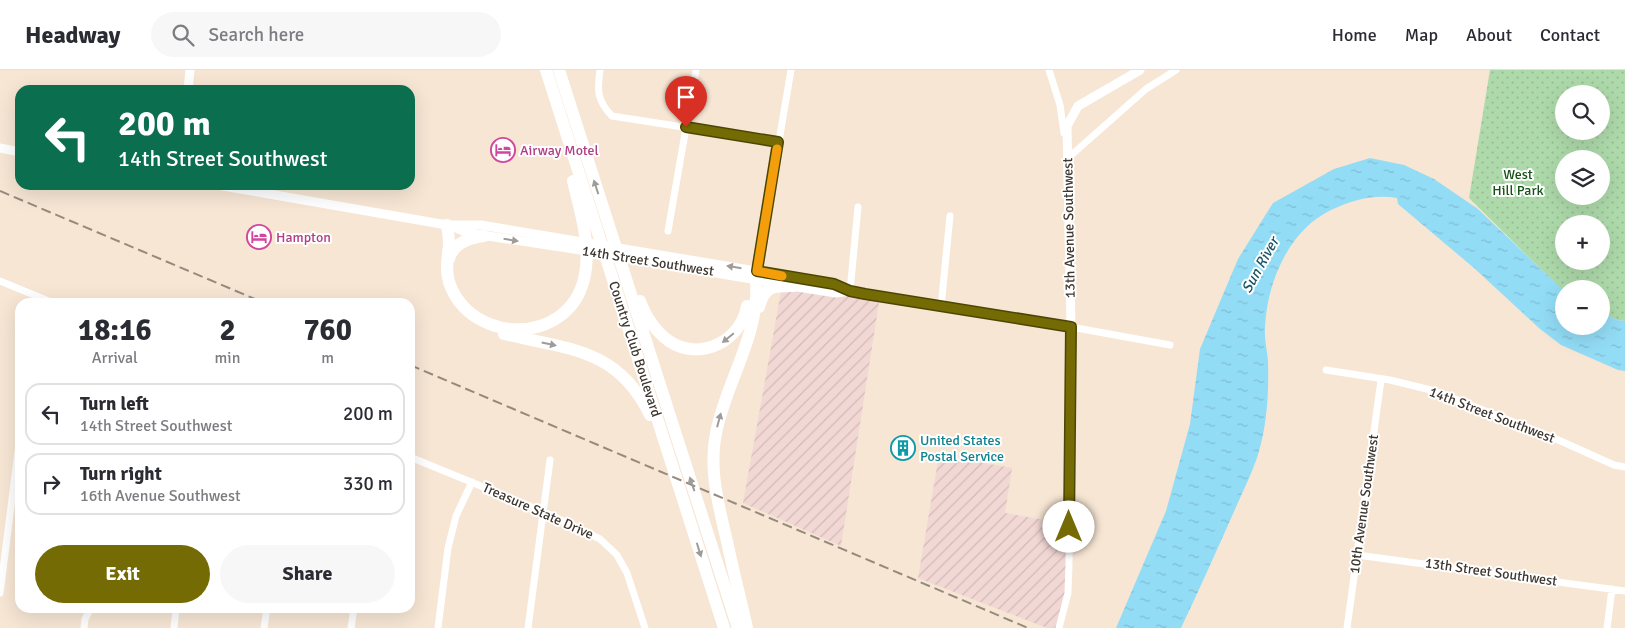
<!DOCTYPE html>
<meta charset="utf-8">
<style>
body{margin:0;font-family:Signika,sans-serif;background:#f7f7f7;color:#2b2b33;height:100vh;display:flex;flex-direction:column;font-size:19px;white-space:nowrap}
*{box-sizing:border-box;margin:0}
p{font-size:16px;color:#7c7c81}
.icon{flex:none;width:28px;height:28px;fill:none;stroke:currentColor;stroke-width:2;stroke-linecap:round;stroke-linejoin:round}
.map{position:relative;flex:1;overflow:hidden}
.panel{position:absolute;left:15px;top:228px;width:400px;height:315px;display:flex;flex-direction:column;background:#fff;border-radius:15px;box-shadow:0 5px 20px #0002}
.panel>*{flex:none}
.banner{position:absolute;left:15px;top:15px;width:400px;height:105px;border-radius:15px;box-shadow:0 5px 20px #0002;background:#0b6e4f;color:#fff;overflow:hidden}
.tools{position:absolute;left:1555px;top:15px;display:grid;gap:10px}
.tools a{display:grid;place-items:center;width:55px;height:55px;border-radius:50%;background:#fff;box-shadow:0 5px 20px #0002;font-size:25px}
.pin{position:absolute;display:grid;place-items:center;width:42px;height:42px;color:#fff;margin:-51px -21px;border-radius:50% 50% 50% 0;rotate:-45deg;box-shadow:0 0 5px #0007}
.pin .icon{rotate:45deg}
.me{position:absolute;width:55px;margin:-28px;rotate:0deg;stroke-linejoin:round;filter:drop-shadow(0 0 4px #0008)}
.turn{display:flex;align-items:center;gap:18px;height:105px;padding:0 20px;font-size:22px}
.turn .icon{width:65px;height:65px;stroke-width:2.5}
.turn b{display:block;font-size:35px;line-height:42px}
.eta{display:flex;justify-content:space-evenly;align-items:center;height:85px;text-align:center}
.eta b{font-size:30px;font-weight:700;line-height:35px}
.cta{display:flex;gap:10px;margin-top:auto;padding:10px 20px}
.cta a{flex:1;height:58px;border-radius:30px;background:#756b04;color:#fff;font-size:20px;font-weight:700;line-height:58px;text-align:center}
.cta a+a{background:#f7f7f7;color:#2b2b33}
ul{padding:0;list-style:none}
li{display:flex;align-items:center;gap:15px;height:62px;margin:0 10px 8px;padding:0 10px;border:2px solid #e1e1e2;border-radius:15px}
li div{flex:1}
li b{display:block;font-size:19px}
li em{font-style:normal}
header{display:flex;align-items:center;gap:30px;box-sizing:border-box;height:70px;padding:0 25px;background:#fff;border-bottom:1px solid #e1e1e2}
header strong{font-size:24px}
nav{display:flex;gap:28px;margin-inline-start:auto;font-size:18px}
.search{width:350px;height:45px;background:#f7f7f7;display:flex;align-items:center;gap:12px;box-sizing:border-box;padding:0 18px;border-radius:28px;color:#7c7c81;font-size:19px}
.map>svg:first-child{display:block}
</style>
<header>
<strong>Headway</strong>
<div class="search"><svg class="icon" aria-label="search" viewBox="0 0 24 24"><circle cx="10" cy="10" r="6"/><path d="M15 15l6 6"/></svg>Search here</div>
<nav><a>Home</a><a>Map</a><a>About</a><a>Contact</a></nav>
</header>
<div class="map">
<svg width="1625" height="558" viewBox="0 0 1625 558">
<defs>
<pattern id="industrial-furrows" width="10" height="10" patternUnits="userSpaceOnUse" patternTransform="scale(1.25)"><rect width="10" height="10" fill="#f2d8d5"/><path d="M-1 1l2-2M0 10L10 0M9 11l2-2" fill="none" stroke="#d1bab7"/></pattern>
<pattern id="grass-dots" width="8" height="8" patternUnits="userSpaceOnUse" patternTransform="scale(1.25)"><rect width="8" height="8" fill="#aedaab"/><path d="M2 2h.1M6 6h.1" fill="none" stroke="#97bc93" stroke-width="1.8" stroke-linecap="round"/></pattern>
<pattern id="water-ripples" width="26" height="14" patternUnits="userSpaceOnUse" patternTransform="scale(1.25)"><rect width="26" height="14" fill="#93dcf6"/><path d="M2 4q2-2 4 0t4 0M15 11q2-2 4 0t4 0" fill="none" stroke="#80bdd3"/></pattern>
</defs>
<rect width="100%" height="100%" fill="#f7e6d4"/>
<path fill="url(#industrial-furrows)" d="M 782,216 L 880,226 L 841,476 L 743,433 Z
M 939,385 L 1012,398 L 1005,443 L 1069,454 L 1068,523 L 1059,558 L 1047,558 L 918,508 Z"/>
<path fill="url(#grass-dots)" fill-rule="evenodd" d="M 1490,0 L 1625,0 L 1625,251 L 1617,250 L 1601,242 L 1601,219 L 1564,219 L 1564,221 L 1561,219 L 1469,128 ZM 1564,24 L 1601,24 L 1601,61 L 1564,61 ZM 1564,89 L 1601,89 L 1601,126 L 1564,126 ZM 1564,154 L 1601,154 L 1601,191 L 1564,191 Z"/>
<path fill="url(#water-ripples)" d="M 1370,88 L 1404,95 L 1434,109 L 1478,139 L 1564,221 L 1564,256 L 1601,256 L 1601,242 L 1617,250 L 1625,251 L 1625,301 L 1618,300 L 1561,275 L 1540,259 L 1474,198 L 1398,134 L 1397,128 C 1373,124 1353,130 1331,140 C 1289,160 1267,212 1265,257 C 1264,268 1267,279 1268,291 C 1269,324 1267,357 1257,388 C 1251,405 1243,421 1236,437 C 1218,478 1200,518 1181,558 L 1116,558 L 1166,441 L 1190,354 L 1200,279 L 1238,189 L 1273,133 L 1334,99 Z"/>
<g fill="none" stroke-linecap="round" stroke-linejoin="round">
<path stroke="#fff" stroke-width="7" d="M 600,0 C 597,20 597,31 612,46 L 779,72
M 1049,0 L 1060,35 L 1064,63
M 1068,88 L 1146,19 L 1176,0
M 668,161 L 696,0
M 757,201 L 791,0
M 0,211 L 51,232
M 850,221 L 858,137
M 941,237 L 950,146
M 1326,300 L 1390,310 L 1435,321 L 1554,368 L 1614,395 L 1625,397
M 410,387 L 544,442 L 600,469 L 617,485 L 627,503 L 645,558
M 1357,485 L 1625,521
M 0,523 L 20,366
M 84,558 L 85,549 L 91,538
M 174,558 L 176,538
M 264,558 L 267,538
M 351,558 L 354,538
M 438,558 L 448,478 L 456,446 L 472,412
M 528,558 L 550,390
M 1059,558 L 1068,523 L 1069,494 L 1071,257 L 1170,275
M 1347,558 L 1381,310
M 1607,558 L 1612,519"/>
<path stroke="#fff" stroke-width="9" d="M 188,20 L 190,0
M 0,78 L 20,82
M 217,115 L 447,155 L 481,155 L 834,214 L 850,221 L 1071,257 L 1067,56 L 1078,36 L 1140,0
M 454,157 L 468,163 L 574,179 L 804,218 L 836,223 L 850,221"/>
<path stroke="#fff" stroke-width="12" d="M 546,0 L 724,558
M 559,0 L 738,558
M 447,155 C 448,161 449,167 449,174 C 448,187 445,199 449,212 C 470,275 568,276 584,209 C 592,177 580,141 573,111
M 449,189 C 453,173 469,168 484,166
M 640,231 C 646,247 655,261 669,271 C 700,292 741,271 747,236
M 759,237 C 765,215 773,216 794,216
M 504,264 C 567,279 618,278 650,345
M 747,558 C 741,531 734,504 728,476 C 720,440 708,401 716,363 C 726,311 760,266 756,210"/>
<path stroke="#968a7e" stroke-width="2" stroke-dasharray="10 5" stroke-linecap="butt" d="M 0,121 L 262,232
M 410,295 L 1028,558"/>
</g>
<defs><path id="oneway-solid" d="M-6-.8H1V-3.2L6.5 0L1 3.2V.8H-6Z" transform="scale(1.25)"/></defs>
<g fill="#9e9b98">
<use href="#oneway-solid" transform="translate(596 117) rotate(-108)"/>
<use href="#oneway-solid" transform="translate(511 170) rotate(9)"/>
<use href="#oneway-solid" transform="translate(734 197) rotate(-171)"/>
<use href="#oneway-solid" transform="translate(728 268) rotate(141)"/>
<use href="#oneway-solid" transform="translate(549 274) rotate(12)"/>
<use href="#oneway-solid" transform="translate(719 350) rotate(-75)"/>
<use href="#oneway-solid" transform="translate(692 414) rotate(-109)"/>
<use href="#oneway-solid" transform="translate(699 480) rotate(73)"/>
</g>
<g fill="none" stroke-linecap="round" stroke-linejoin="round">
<defs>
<path id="route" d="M 686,57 L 778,72 L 757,201 L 834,214 L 850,221 L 865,224 L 1071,257 L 1069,457"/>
</defs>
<use href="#route" stroke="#4c4603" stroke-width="12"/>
<use href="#route" stroke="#756b04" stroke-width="9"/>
<path stroke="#f59e0b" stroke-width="9" d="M 777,79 L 757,201 L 782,206"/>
</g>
<defs>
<symbol id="hotel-ring" viewBox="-11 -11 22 22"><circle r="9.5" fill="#fff" stroke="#d1479c" stroke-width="1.5"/><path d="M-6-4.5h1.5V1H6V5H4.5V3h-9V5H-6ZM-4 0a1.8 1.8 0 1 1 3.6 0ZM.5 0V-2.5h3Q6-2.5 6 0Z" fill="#d1479c"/></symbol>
<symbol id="building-ring" viewBox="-11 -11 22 22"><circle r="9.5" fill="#fff" stroke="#0f9aa8" stroke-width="1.5"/><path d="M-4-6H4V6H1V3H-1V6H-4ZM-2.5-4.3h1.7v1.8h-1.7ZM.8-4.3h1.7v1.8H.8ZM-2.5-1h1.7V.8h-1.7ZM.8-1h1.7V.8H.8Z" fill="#0f9aa8"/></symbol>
</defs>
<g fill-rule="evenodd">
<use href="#hotel-ring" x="489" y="66" width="28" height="28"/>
<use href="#hotel-ring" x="245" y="153" width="28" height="28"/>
<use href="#building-ring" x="889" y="364" width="28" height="28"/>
</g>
<g text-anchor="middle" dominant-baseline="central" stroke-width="4" stroke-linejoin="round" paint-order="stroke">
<g font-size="14" fill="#b23c85" stroke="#fff" text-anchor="start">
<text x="520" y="80">Airway Motel</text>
<text x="276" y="167">Hampton</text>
</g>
<g font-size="14" fill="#155216" stroke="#fff">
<text x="1518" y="104">West<tspan x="1518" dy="16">Hill Park</tspan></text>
</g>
<g font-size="14" fill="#3e3730" stroke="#fff">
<text transform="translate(1069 158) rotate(-91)">13th Avenue Southwest</text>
<text transform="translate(648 191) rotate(9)">14th Street Southwest</text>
<text transform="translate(635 279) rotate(72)">Country Club Boulevard</text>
<text transform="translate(1492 345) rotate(21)">14th Street Southwest</text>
<text transform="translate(1364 434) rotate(-82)">10th Avenue Southwest</text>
<text transform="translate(538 441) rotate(24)">Treasure State Drive</text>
<text transform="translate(1491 502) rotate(8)">13th Street Southwest</text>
</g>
<g font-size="14" fill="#0d838f" stroke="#fff" text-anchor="start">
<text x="920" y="370">United States<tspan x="920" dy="16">Postal Service</tspan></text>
</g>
<g font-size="15" font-style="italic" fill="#195567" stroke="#fff">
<text transform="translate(1260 195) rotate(-61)">Sun River</text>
</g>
</g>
</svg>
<div class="tools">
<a><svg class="icon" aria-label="search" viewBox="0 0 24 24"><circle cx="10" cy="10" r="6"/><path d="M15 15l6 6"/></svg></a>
<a><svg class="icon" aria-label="layers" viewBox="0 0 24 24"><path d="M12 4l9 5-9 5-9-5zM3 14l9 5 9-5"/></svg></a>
<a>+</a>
<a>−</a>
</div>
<div class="pin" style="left:686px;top:57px;background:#d93025"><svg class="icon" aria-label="arrive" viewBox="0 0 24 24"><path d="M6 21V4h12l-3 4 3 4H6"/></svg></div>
<svg class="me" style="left:1069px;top:457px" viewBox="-20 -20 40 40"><circle r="19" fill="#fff"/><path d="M0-13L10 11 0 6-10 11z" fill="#756b04"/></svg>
<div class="banner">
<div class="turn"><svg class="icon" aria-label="left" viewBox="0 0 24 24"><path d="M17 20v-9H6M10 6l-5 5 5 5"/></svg><div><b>200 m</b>14th Street Southwest</div></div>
</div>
<section class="panel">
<div class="eta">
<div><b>18:16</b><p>Arrival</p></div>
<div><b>2</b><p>min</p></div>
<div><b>760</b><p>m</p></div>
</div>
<ul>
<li><svg class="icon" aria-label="left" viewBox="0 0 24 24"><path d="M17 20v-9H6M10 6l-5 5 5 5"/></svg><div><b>Turn left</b><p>14th Street Southwest</p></div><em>200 m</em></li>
<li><svg class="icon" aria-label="right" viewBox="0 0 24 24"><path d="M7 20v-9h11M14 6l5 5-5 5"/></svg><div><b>Turn right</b><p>16th Avenue Southwest</p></div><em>330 m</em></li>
</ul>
<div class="cta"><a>Exit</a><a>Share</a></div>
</section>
</div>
